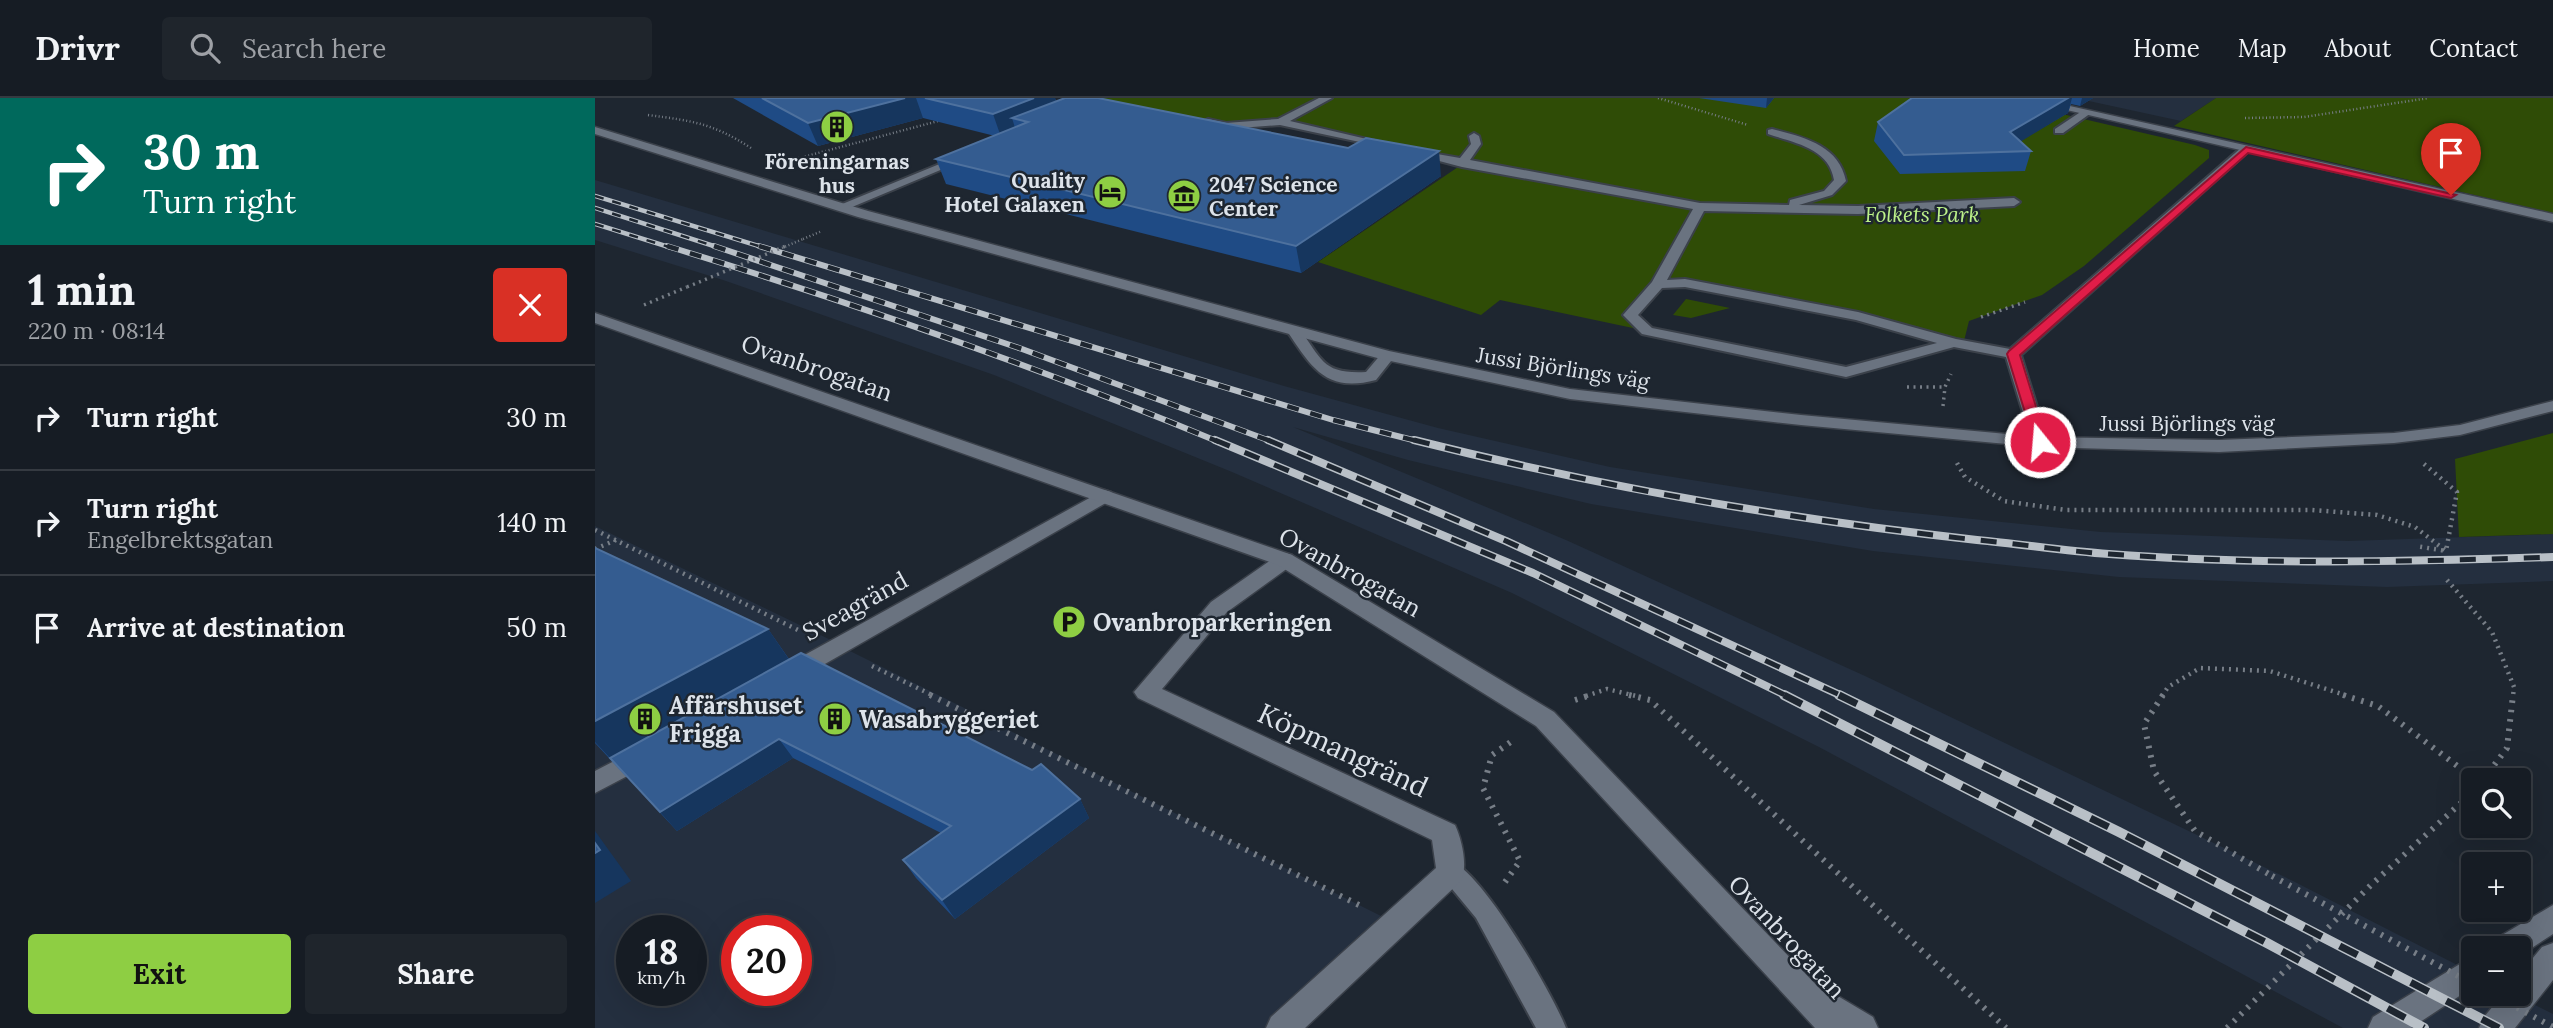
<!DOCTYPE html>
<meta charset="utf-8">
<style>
body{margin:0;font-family:Lora,serif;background:#1f252c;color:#f1f3f6;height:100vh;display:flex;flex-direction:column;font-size:26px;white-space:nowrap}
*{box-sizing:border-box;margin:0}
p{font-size:23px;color:#9ea1a6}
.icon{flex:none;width:38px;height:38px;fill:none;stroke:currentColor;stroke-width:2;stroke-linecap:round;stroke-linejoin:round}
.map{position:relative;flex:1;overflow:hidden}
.sheet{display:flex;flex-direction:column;background:#161c24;width:595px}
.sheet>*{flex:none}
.top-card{background:#00695c;color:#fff;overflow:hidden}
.fabs{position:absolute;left:1866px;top:670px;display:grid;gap:14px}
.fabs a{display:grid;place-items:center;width:70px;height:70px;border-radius:7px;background:#161c24;box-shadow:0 7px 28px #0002,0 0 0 2px #353a41;font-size:35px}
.speed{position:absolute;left:21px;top:817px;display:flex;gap:14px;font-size:35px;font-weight:700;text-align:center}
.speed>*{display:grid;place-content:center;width:91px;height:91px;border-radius:50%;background:#161c24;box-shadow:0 7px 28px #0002,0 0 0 2px #353a41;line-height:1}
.speed small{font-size:18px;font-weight:400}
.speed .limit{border:10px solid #d22;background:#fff;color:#111}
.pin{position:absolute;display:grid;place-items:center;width:60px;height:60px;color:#fff;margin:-72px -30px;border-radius:50% 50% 50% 0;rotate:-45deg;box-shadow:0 0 7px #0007}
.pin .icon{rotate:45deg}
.me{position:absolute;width:77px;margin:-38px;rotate:343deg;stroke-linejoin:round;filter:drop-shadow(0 0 5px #0008)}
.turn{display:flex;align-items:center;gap:24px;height:147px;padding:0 28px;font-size:32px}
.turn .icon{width:91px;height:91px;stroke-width:2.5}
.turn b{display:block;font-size:49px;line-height:60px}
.round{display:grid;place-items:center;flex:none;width:74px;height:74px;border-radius:7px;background:#1f252c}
.summary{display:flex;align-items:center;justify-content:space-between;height:119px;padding:0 28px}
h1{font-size:42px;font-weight:800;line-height:52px}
.action{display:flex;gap:14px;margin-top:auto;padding:14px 28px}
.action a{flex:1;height:80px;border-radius:7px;background:#8ece43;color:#111;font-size:28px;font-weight:800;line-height:80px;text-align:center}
.action a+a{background:#1f252c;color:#f1f3f6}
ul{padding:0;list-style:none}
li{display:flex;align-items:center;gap:21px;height:105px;padding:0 28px;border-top:2px solid #353a41}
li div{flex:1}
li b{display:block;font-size:26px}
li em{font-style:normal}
header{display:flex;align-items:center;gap:42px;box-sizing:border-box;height:98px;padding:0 35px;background:#161c24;border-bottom:2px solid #353a41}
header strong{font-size:33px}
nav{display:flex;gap:38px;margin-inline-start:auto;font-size:24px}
.search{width:490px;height:63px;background:#1f252c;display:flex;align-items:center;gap:18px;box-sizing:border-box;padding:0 24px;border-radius:7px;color:#9ea1a6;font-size:26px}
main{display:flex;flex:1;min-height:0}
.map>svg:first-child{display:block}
</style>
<header>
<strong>Drivr</strong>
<div class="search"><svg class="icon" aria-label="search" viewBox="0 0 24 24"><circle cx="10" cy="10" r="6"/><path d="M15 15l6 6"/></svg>Search here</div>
<nav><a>Home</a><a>Map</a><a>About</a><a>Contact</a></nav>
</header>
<main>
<section class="sheet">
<div class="top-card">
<div class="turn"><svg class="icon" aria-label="right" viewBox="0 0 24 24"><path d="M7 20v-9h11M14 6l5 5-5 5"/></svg><div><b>30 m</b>Turn right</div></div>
</div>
<div class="summary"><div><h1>1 min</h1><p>220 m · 08:14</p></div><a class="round" style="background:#d93025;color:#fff"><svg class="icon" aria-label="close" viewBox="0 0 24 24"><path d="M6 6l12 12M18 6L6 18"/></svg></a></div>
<ul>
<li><svg class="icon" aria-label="right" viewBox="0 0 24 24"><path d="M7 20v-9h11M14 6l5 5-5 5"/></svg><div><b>Turn right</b></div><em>30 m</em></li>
<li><svg class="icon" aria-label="right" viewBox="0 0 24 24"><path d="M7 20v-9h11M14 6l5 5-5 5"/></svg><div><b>Turn right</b><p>Engelbrektsgatan</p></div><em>140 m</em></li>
<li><svg class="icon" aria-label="arrive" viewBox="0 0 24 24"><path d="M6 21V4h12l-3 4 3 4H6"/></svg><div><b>Arrive at destination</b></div><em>50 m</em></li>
</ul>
<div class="action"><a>Exit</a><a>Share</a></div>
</section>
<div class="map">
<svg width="1958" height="930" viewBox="0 0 1958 930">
<rect width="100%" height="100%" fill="#1e2630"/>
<path fill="#242f3f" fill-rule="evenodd" d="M 1480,0 L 1621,0 L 1586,23 Z
M 0,82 L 689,288 L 843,330 L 1015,369 L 1279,411 L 1506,434 L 1753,443 L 1958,436 L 1958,483 L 1792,489 L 1524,479 L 1278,453 L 996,406 L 813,362 L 698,329 L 971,442 L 1270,578 L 1698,783 L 1878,875 L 1878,896 L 1918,896 L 1958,916 L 1958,930 L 1748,930 L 1224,649 L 917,495 L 637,374 L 399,277 L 128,182 L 0,142 Z
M 0,428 L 242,545 L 0,683 Z
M 247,549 L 798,824 L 684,930 L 0,930 L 0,687 ZM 37,833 L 96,833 L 96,892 L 37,892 ZM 142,833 L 201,833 L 201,892 L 142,892 Z"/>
<path fill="#2f4c06" d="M 496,0 L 1399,0 L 1600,47 L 1614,52 L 1614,60 L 1489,168 L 1447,197 L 1374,223 L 1368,247 L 1263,218 L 1090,185 L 1063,187 L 1036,217 L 1052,233 L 905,202 L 886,217 L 723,164 L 866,67 L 685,24 L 631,28 Z
M 1621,0 L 1958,0 L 1958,115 L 1579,28 Z
M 1091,201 L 1135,210 L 1096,220 L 1078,217 Z
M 1958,335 L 1958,436 L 1864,439 L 1860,361 Z"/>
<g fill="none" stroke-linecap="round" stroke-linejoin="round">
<defs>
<path id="service" d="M 724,0 L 737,0 L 695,23 L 793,46 L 793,50 L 685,27 L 631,31 L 608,24 L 613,21 L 631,25 L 683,21 Z
M 1487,13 L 1496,15 L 1468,35 L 1460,35 L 1460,31 Z
M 1177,31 C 1208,39 1244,47 1251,83 L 1237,97 L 1204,107 L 1263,108 L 1419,100 L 1425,104 L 1419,108 L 1263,116 L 1109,113 L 1072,182 L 1090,181 L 1263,214 L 1361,241 L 1415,251 L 1647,49 L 1656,51 L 1426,257 L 1453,344 L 1445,349 L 1437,344 L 1411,259 L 1359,249 L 1251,279 L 1047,236 L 1028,217 L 1057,184 L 1098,111 L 867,69 L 814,55 L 819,52 L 865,60 L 876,46 L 874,38 L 879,35 L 884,38 L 886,46 L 875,62 L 1105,105 L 1194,107 L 1195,102 L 1229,93 L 1239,82 C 1234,50 1200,45 1173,36 L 1173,32 ZM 1090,189 L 1261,222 L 1342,245 L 1251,269 L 1057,230 L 1043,217 L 1067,190 Z
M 364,58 L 374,60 L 250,112 L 240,109 Z
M 699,229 L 704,230 C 728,263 728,276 771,274 L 787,255 L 792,253 L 800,258 L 781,282 C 731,295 717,270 692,233 Z
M 856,763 C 888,775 957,895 971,930 L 941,930 L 881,820 L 843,774 L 847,766 Z"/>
<path id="minor" d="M 1420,0 L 1439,0 L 1958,116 L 1958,124 Z
M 509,392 L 516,394 L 519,398 L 516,402 L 202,582 L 194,585 L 186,582 L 182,576 L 186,570 Z
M 690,455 L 697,457 L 700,462 L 697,467 L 632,514 L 567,591 L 860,727 C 867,742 873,768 866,783 L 710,930 L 671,930 L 676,919 L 841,770 L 837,742 L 543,600 L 539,594 L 616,504 L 683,457 Z
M 50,647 L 59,650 L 63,657 L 59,664 L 0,695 L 0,673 Z"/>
<path id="tertiary" d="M 0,29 L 273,113 L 794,253 L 975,291 L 1206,317 L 1445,339 L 1624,342 L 1799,335 L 1865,327 L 1958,303 L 1958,313 L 1865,337 L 1799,345 L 1624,354 L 1445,349 L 1206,327 L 975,301 L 786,261 L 263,119 L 0,36 Z
M 0,215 L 697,457 L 959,614 L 1227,893 L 1241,897 L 1278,919 L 1283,930 L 1220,930 L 941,628 L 683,467 L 0,225 Z
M 1958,807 L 1958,836 L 1923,859 L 1923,850 L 1897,850 L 1902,840 Z
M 1958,845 L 1958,882 L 1920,930 L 1884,930 L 1889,919 L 1908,896 L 1923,896 L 1923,878 L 1947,849 Z
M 1878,858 L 1878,889 L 1816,930 L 1773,930 L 1778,919 Z"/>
</defs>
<use href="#service" stroke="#3b414a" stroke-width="4"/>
<use href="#minor" stroke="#3b414a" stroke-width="3"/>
<use href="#tertiary" stroke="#3b414a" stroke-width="3"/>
<path stroke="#777e87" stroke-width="2.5" stroke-dasharray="1 2.5" stroke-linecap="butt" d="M 1063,0 L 1153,27
M 53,17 C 98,23 117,25 156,50
M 1650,20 L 1709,19 L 1834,0
M 193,63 L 347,22
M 208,141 L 227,133"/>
<path stroke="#777e87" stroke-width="3.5" stroke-dasharray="2 4.5" stroke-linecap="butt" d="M 49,207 L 92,189
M 1386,219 L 1430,204
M 1312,289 L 1350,289
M 1348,308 L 1350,289 L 1356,276"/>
<path stroke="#777e87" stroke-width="4.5" stroke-dasharray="2 5" stroke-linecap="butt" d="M 1362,365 L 1370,379 L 1409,403 L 1471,412 L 1717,412 L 1782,417 L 1820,429 L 1851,453 L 1821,448
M 1829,366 L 1862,394 L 1851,453
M 0,432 L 203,532
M 0,451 L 21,442
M 1852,482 L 1897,534 L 1919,589 L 1918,598
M 277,568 L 339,598
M 991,598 L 1012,591 L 1041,598
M 1567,598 L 1573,589 L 1605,570 L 1675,573 L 1753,598"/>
<path stroke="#777e87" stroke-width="6" stroke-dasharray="2.5 7" stroke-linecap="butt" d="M 335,597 L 766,808
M 1034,597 L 1055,602 L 1411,930
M 1568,597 L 1549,626 L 1559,673 L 1600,733 L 1677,778
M 1748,597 L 1783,608 L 1881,682
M 980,602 L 996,597
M 1888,682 L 1912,650 L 1918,597
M 910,784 L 925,763 L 888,690 L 897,657 L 920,641
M 1632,930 L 1776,787 L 1878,694"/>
<use href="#service" fill="#6a7380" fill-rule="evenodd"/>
<use href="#minor" fill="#6a7380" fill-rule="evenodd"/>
<use href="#tertiary" fill="#6a7380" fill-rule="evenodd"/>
<defs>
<path id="rail-far3" d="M 0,98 L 170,150
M 0,110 L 125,150
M 0,126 L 77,150"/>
<path id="rail-far2" d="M 72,148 C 258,205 444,269 624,344
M 119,148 L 427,251 L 678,344
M 164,148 L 738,322 L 826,344"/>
<path id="rail-far1" d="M 620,342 L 938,475 L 1192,598
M 673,342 L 911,443 L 1247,598
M 819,342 C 1005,389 1192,421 1382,442 C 1426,446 1470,453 1514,456 C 1662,467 1810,464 1958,459"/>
<path id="rail" d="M 1189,597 L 1672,845 L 1829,930
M 1244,597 L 1524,734 L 1904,930"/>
</defs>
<use href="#rail-far3" stroke="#b9c0c7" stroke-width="4.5"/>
<use href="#rail-far2" stroke="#b9c0c7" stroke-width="6"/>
<use href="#rail-far1" stroke="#b9c0c7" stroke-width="8"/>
<use href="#rail" stroke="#b9c0c7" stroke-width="10"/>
<use href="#rail-far3" stroke="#1e2630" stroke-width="2.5" stroke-dasharray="9" stroke-linecap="butt"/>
<use href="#rail-far2" stroke="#1e2630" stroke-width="4.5" stroke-dasharray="12" stroke-linecap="butt"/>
<use href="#rail-far1" stroke="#1e2630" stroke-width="5" stroke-dasharray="16" stroke-linecap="butt"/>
<use href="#rail" stroke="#1e2630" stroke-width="7" stroke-dasharray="20" stroke-linecap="butt"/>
<path stroke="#777e87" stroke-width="2.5" stroke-dasharray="1 2.5" stroke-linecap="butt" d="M 187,150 L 208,141"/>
<path stroke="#777e87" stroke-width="3.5" stroke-dasharray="2 4.5" stroke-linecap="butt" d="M 92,189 L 191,148"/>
<path stroke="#777e87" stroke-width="6" stroke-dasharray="2.5 7" stroke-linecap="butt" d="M 1677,778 L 1878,886
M 1897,896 L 1958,929"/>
</g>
<path fill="#1f4b85" d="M 138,0 L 460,0 L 461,3 L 846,78 L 706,175 L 351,86 L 341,61 L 400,38 L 328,20 L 223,48 Z
M 1104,0 L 1179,0 L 1171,10 Z
M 1317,0 L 1498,0 L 1485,8 L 1476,6 L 1473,15 L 1425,43 L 1436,53 L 1430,73 L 1305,76 L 1279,43 L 1283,24 Z
M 0,450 L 173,531 L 194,561 L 485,701 L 494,720 L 360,821 L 321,780 L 308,762 L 346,735 L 198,660 L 82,733 L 0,645 Z"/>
<path fill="#16365e" d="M 310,0 L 321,0 L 328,20 L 223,48 L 213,25 Z
M 439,0 L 460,0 L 465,15 L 433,24 L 417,20 L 421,33 L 406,39 L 398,16 Z
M 1172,0 L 1179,0 L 1171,10 Z
M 1473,0 L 1477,0 L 1473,15 L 1410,53 L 1415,34 Z
M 1487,0 L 1498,0 L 1485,8 Z
M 844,53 L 846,78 L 706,175 L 701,148 Z
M 173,531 L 195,563 L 16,661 L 0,644 L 0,623 Z
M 184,641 L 198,660 L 82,733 L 65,714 Z
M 485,701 L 494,720 L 360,821 L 347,802 Z
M 0,733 L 36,783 L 0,805 Z"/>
<path fill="#345c90" stroke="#4e719e" stroke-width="2" d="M 167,0 L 310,0 L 213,25 Z
M 330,0 L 439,0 L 398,16 Z
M 470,0 L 503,0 L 753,50 L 771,40 L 844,53 L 701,148 L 341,61 L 433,24 L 417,20 Z
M 1317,0 L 1473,0 L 1415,34 L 1436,53 L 1309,57 L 1283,24 Z
M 0,450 L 173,531 L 0,623 Z
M 206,555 L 437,672 L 446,666 L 485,701 L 347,802 L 308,762 L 356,728 L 184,641 L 65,714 L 15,660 Z
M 0,745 L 5,752 L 0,755 Z"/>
<path fill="#e11d48" stroke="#92132f" stroke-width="2" d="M 1651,49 L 1861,97 L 1856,100 L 1653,55 L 1425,257 L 1452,344 L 1450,347 L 1440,347 L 1412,256 L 1414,253 Z"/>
<defs>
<symbol id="building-disc" viewBox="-11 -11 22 22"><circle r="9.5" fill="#8ece43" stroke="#1e2630"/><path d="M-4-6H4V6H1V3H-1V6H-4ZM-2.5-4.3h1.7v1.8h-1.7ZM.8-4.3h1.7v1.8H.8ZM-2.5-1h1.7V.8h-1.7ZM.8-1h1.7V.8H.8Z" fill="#111"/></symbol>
<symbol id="hotel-disc" viewBox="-11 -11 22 22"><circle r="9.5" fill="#8ece43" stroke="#1e2630"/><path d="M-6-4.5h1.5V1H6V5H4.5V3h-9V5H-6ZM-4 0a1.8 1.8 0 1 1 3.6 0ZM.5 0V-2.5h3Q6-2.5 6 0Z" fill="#111"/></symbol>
<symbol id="museum-disc" viewBox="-11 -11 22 22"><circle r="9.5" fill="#8ece43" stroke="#1e2630"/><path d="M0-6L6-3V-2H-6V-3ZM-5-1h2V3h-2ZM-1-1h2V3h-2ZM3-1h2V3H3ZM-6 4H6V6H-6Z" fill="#111"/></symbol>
<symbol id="parking-disc" viewBox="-11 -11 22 22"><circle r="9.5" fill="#8ece43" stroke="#1e2630"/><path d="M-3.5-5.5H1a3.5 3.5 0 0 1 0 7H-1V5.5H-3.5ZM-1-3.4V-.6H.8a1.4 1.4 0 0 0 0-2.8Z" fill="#111"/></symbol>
</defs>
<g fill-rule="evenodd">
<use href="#building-disc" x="223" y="10" width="38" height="38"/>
<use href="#hotel-disc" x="496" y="75" width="38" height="38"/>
<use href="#museum-disc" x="570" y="79" width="38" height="38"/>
<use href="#parking-disc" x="455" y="505" width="38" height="38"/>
<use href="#building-disc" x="31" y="602" width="38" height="38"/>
<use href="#building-disc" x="221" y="602" width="38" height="38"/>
</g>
<g text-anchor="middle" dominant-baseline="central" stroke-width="5" stroke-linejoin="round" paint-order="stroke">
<g font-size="21" font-weight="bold" fill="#dde3ea" stroke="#1e2630">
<text x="242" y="63">Föreningarnas<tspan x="242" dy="24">hus</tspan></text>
<text x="490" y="82" text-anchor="end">Quality<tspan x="490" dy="24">Hotel Galaxen</tspan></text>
<text x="614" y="86" text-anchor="start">2047 Science<tspan x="614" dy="24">Center</tspan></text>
</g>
<g font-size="21" font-style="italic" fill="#bcf189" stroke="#1e2630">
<text x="1327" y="116">Folkets Park</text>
</g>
<g font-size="21" fill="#dde3ea" stroke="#1e2630">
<text transform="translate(968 270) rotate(9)">Jussi Björlings väg</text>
<text x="1592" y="325">Jussi Björlings väg</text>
</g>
<g font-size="24" fill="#dde3ea" stroke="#1e2630">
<text transform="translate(222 270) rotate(19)">Ovanbrogatan</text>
<text transform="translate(755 474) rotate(29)">Ovanbrogatan</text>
<text transform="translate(260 508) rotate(-29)">Sveagränd</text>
<text transform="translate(1192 839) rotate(47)">Ovanbrogatan</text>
</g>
<g font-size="24" font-weight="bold" fill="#dde3ea" stroke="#1e2630" text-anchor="start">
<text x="498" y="524">Ovanbroparkeringen</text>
<text x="74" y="607">Affärshuset<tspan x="74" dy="28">Frigga</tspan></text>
<text x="264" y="621">Wasabryggeriet</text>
</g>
<g font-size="28" fill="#dde3ea" stroke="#1e2630">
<text transform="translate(748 652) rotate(25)">Köpmangränd</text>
</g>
</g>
</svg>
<div class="fabs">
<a><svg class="icon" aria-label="search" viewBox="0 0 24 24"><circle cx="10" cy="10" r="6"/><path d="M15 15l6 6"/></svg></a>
<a>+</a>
<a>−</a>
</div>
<div class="speed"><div>18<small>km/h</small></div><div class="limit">20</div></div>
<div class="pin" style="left:1856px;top:97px;background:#d93025"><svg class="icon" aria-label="arrive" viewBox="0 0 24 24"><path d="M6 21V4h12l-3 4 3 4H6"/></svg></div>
<svg class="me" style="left:1445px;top:344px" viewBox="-20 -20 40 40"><circle r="17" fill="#e11d48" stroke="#fff" stroke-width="3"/><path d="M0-11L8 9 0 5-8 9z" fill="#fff"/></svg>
</div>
</main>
